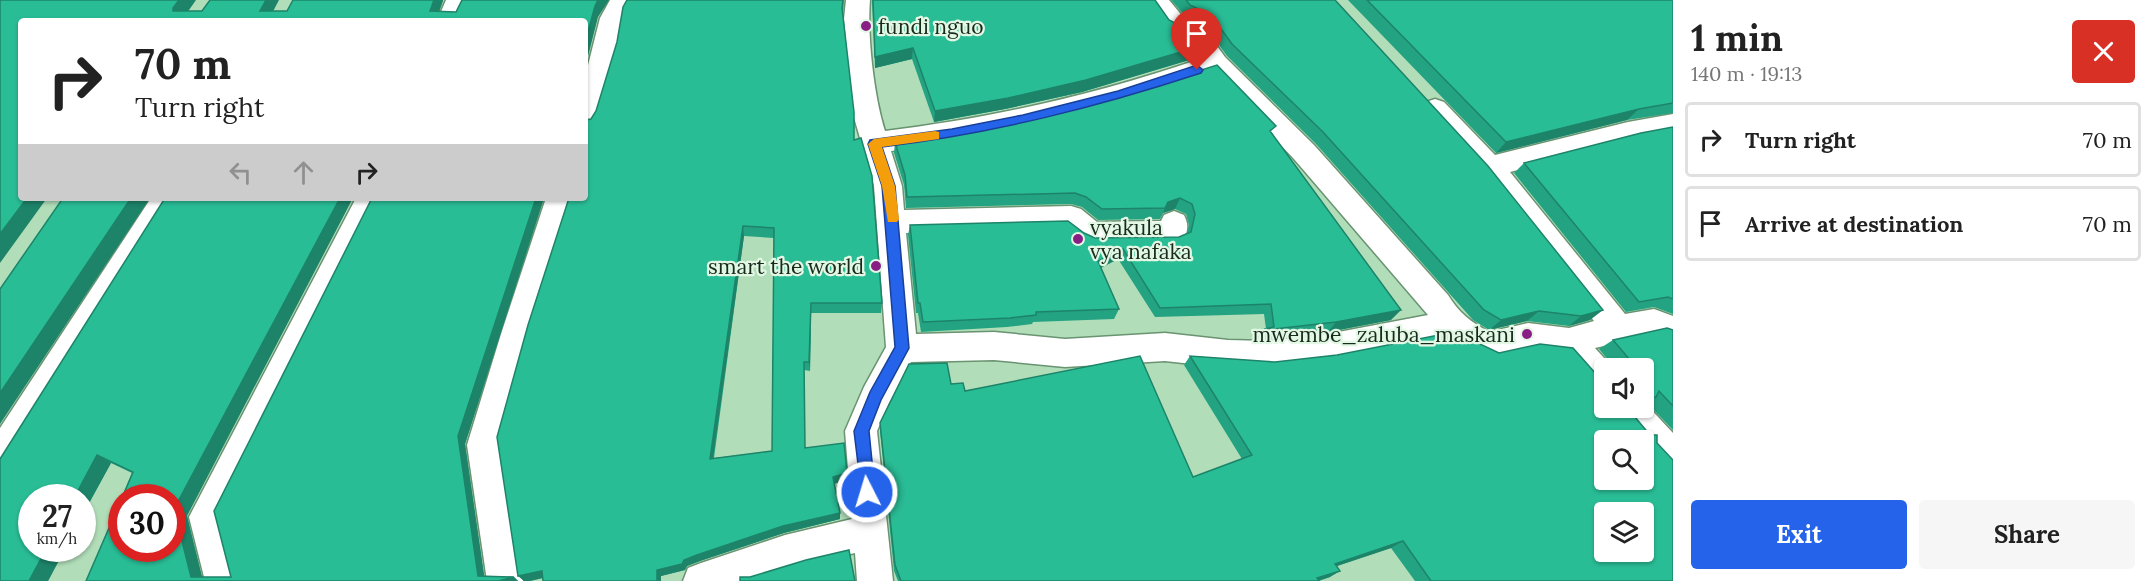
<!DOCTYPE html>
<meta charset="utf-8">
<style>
body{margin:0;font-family:Lora,serif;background:#f6f6f6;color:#222;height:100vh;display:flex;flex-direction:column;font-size:22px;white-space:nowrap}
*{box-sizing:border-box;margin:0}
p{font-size:20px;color:#767676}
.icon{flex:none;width:33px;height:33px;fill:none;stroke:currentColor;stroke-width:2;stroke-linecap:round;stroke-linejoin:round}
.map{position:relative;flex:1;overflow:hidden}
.drawer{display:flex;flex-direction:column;background:#fff;width:480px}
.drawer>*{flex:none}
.top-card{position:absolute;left:18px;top:18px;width:570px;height:183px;border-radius:6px;box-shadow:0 2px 4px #0004;background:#fff;color:#222;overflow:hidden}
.controls{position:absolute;left:1594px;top:358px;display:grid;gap:12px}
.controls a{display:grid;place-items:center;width:60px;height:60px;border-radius:6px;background:#fff;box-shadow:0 2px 4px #0004;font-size:30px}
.speed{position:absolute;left:18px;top:484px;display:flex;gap:12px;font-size:30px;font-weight:700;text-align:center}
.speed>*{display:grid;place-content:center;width:78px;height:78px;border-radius:50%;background:#fff;box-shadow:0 2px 4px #0004;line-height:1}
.speed small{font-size:15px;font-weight:400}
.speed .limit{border:9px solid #d22;background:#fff;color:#111}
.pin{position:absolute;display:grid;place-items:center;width:51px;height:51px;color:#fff;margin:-62px -26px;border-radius:50% 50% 50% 0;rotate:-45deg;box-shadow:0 0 6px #0007}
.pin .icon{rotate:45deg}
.me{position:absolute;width:66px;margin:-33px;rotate:355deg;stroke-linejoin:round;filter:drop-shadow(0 0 4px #0008)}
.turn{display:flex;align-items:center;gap:21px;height:126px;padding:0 18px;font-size:27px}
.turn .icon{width:78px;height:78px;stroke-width:2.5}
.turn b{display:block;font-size:42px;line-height:51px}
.lanes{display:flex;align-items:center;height:57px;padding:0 18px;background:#0003;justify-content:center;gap:30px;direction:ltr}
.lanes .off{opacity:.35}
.round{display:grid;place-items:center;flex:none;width:63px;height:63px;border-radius:6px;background:#f6f6f6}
.headline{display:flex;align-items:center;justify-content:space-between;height:102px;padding:0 18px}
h1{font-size:36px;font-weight:700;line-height:45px}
.button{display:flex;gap:12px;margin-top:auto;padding:12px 18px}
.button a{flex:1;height:69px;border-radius:6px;background:#2563eb;color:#fff;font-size:24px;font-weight:700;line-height:69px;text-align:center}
.button a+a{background:#f6f6f6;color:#222}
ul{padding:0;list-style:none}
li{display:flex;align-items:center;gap:18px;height:75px;margin:0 12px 9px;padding:0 6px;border:3px solid #e0e0e0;border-radius:6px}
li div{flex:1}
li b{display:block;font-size:22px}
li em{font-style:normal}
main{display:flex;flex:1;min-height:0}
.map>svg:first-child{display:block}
</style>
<main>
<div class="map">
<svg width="1673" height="581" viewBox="0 0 1673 581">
<rect width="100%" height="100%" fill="#b1deb9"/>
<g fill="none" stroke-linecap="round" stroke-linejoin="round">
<defs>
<path id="street" d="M 446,0 L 470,0 L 461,21 L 437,21 Z
M 610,0 L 634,0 L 624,18 L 618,53 L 598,121 L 594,128 L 585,131 L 585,77 L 600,18 Z
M 846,0 L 870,0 C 867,36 874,96 885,131 C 996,117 1094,95 1200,59 L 1186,40 L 1166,30 L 1144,0 L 1169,0 L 1184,18 L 1204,28 L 1225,57 L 1314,145 L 1448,295 C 1459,313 1471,322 1489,332 L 1528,323 L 1569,328 L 1594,321 L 1480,175 L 1426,116 L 1422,109 L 1426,102 L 1435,99 L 1444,102 L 1495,155 L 1628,122 L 1673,114 L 1673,134 L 1628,142 L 1510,172 L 1625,314 L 1654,309 L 1673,316 L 1673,343 L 1653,335 L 1595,348 L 1614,369 L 1605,369 L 1605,396 L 1594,392 L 1561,355 L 1528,351 L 1487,360 L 1453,343 L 1438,340 L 1328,362 L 1267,369 L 1228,368 L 1165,361 L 1065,367 L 994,360 L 911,362 L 889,403 L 877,431 L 893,581 L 857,581 L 855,553 L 806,564 L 751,581 L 683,581 L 688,568 L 701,563 L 785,535 L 852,519 L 845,431 L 864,387 L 886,347 L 874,186 L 853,114 L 844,19 ZM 1212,74 L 1294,159 L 1428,315 L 1328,334 L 1267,341 L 1228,340 L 1165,333 L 1065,339 L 994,332 L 916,334 L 906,233 L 1065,229 L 1081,242 L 1091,246 L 1173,245 L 1183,241 C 1188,231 1189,225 1184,215 L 1174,211 L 1164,215 L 1161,221 L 1097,222 L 1081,209 L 1071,206 L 904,210 L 902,186 L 891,151 C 1001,137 1107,111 1212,74 Z
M 151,198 L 180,198 L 12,468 L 0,473 L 0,428 Z
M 356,198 L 384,198 L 224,518 L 241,581 L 205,581 L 189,517 Z
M 546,198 L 574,198 L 531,334 L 501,445 L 523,581 L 487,581 L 467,445 L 501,334 Z
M 1644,402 L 1673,433 L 1673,473 L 1661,468 L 1644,449 L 1644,441 L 1637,441 L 1617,418 L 1612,408 L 1644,408 Z"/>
</defs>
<use href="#street" stroke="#699371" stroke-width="3"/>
<use href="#street" fill="#fff" fill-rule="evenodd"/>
</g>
<path fill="#23a381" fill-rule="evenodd" d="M 844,0 L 843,14 L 854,140 L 882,303 L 881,313 L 811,313 L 810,371 L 804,370 L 805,447 L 847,480 L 834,484 L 840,513 L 840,519 L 784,533 L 700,561 L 687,566 L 685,570 L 661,576 L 542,578 L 530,581 L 591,119 ZM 744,236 L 774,238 L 772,451 L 714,458 Z
M 872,0 L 1155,0 L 1196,58 L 1082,92 L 1005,109 L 934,122 L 912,59 L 875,68 Z
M 1171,0 L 1335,0 L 1590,320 L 1569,326 L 1527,321 L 1489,330 L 1473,320 L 1316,144 L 1227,56 L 1206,27 L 1185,16 Z
M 1348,0 L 1673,0 L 1673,113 L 1627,120 L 1496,153 Z
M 1673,127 L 1673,314 L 1654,307 L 1626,312 L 1514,173 L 1524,163 Z
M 1272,133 L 1391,320 L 1328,332 L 1267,339 L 1257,338 L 1264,329 L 1266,329 L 1264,314 L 1155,317 L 1118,259 L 1101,268 L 1119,309 L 1114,319 L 1033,322 L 1032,324 L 1007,327 L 921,332 L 918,313 L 916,313 L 908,235 L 910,225 L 1084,233 L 1095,238 L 1179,237 L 1187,233 L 1189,225 L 1186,214 L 1175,209 L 1163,213 L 1160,219 L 1098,220 L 1082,207 L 1071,204 L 906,208 L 904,185 L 894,153 L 895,142 Z
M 165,198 L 187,516 L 202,577 L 231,577 L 372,198 L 544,198 L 465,444 L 484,576 L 514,577 L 518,581 L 86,581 L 132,473 L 111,463 L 82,516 L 82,498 L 65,549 L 48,581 L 0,581 Z
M 1673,330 L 1673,430 L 1647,403 L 1644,404 L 1644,369 L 1611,369 L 1614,367 L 1599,349 L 1613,340 Z
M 1499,353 L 1673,581 L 1415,581 L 1391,548 L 1337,566 L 1330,577 L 1319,581 L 898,581 L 894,571 L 880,431 L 880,423 L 951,384 L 965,391 L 1193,477 L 1242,459 L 1184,365 L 1190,356 L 1275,362 Z"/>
<path fill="#1d8469" d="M 179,0 L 196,0 L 182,20 L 173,11 L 173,8 Z
M 266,0 L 279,0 L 268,21 L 260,11 Z
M 434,0 L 443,0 L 443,1 L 436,21 L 430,11 Z
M 598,0 L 609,0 L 598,17 L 585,68 L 585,43 L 595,6 Z
M 1201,46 L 1196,58 L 1082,92 L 1005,109 L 934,122 L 935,111 Z
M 913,48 L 912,59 L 875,68 L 875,57 Z
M 1639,109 L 1627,120 L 1496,153 L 1506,142 Z
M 27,198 L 47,198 L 0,263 L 0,234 Z
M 131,198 L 150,198 L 0,424 L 0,393 Z
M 340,198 L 353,198 L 187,516 L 203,581 L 191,577 L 174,509 Z
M 536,198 L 544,198 L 465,444 L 485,581 L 478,576 L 458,436 Z
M 1180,198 L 1175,209 L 1163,213 L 1160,219 L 1168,202 Z
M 743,226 L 744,236 L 712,466 L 710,459 Z
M 1123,249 L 1118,259 L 1094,271 L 1098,261 Z
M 811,303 L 811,313 L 810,371 L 809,362 Z
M 1401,310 L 1391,320 L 1328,332 L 1336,322 Z
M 1603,310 L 1590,320 L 1569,326 L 1581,316 Z
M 1539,311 L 1527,321 L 1489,330 L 1501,320 Z
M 97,455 L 111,463 L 82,516 L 82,498 L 74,498 Z
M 847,473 L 847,480 L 833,484 L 833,477 Z
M 840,513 L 840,519 L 784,533 L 700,561 L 687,566 L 685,570 L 661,576 L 661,581 L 657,581 L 657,570 L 697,555 L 783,526 Z
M 1403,541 L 1391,548 L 1325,570 L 1335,564 Z
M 46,549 L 65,549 L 48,581 L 29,581 Z
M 542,571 L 547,577 L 530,581 L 524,581 L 518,576 Z
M 1340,571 L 1330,577 L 1317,581 L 1317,578 Z
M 514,577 L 518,581 L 498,581 Z"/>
<path fill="#29bd96" stroke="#1d8469" stroke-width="1.5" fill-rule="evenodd" d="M 0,0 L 179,0 L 173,8 L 173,11 L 202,11 L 210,0 L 266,0 L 260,11 L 287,11 L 293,0 L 434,0 L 430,11 L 456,12 L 462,0 L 598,0 L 595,6 L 585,43 L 585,21 L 21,21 L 21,198 L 27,198 L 0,234 Z
M 627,0 L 843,0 L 842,8 L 854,112 L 854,140 L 861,138 L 872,176 L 882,303 L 811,303 L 809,362 L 804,362 L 805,448 L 844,443 L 847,473 L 833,477 L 840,513 L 783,526 L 697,555 L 684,560 L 682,564 L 657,570 L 657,581 L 543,581 L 542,571 L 518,576 L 497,437 L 528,325 L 569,198 L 585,198 L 585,120 L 591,119 L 596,111 L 617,42 L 623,7 ZM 743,226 L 774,228 L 772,451 L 710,459 Z
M 873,0 L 1155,0 L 1169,20 L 1189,30 L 1201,46 L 1086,80 L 1008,98 L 935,111 L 913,48 L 875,57 Z
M 1186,0 L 1335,0 L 1488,166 L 1603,310 L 1581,316 L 1539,311 L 1501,320 L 1484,310 L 1323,132 L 1232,44 L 1211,15 L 1190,5 Z
M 1367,0 L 1673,0 L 1673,103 L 1639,109 L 1506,142 Z
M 1217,65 L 1276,126 L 1270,131 L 1401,310 L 1336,322 L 1274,329 L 1264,329 L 1274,327 L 1271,304 L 1160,308 L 1123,249 L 1098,261 L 1119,309 L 1036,312 L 1036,315 L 1010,318 L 923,322 L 920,303 L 918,303 L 910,225 L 1068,221 L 1084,233 L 1095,238 L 1179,237 L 1191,232 L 1195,214 L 1192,204 L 1180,198 L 1168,202 L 1165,208 L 1102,209 L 1086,197 L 1075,193 L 907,197 L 905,175 L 895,142 L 975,129 L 1057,112 L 1138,90 Z
M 1673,127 L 1673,299 L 1668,297 L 1639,302 L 1524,163 L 1641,133 Z
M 63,198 L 131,198 L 0,393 L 0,289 Z
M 165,198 L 340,198 L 174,509 L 191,577 L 231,577 L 214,511 L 372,198 L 536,198 L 458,436 L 478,576 L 514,577 L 498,581 L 86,581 L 122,498 L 122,549 L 172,549 L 172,498 L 122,498 L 133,472 L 97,455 L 74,498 L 32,498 L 32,549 L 46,549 L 29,581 L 0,581 L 0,459 Z
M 1667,328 L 1673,330 L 1673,406 L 1659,391 L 1656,397 L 1644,398 L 1644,369 L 1621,369 L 1621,362 L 1630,360 L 1613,340 Z
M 1449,333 L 1463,336 L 1499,353 L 1540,344 L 1573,348 L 1605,384 L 1605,408 L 1628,408 L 1630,411 L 1650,435 L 1657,435 L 1657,443 L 1673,460 L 1673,581 L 1431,581 L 1403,541 L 1335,564 L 1340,571 L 1317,578 L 1319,581 L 901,581 L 895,565 L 880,423 L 909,364 L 947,363 L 951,384 L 963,383 L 965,391 L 1140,356 L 1193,477 L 1252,455 L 1190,356 L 1275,362 L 1337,355 ZM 1605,441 L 1644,441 L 1644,480 L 1605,480 ZM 1605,513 L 1644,513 L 1644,552 L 1605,552 Z
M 849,550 L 855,581 L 740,581 L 740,577 L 750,577 L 806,560 Z"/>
<path fill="#2563eb" stroke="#184099" stroke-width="1.5" d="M 1197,65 L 1203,70 L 1201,73 C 1094,108 994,133 882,147 L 895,186 L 909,348 L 881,400 L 869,431 L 875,492 L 873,497 L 867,500 L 862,497 L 854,431 L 870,392 L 895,347 L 882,186 L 868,144 L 870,140 L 952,129 L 1023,115 L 1118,91 Z"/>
<path fill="#f59e0b" d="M 935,131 L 939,132 L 939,139 L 882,147 L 895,186 L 899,219 L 897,222 L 888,222 L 882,186 L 868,144 L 874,139 Z"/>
<g fill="#891f84" stroke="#e2f8e5" stroke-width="2">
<circle cx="866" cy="26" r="6"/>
<circle cx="1078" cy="239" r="6"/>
<circle cx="876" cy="266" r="6"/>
<circle cx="1527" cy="334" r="6"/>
</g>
<g text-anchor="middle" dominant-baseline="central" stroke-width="4.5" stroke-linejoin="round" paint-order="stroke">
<g font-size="21" fill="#182a1c" stroke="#e2f8e5" text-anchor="start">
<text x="878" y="26">fundi nguo</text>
<text x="1090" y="227">vyakula<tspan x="1090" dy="24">vya nafaka</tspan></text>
<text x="864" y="266" text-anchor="end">smart the world</text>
<text x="1515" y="334" text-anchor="end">mwembe_zaluba_maskani</text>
</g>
</g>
</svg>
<div class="controls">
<a><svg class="icon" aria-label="sound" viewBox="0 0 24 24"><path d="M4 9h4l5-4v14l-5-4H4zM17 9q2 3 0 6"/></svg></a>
<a><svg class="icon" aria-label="search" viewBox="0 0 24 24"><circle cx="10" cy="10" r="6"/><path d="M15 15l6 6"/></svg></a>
<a><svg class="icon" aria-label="layers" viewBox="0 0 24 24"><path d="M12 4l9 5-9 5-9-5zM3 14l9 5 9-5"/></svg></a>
</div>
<div class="speed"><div>27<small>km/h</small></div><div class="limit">30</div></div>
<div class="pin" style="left:1197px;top:70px;background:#d93025"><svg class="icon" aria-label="arrive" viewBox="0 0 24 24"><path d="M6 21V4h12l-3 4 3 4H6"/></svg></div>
<svg class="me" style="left:867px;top:492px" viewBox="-20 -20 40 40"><circle r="17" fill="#2563eb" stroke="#fff" stroke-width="3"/><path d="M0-11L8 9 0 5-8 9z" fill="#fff"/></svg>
<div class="top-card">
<div class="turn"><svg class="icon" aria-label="right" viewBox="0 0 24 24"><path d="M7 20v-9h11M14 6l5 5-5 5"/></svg><div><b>70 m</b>Turn right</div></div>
<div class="lanes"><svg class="icon off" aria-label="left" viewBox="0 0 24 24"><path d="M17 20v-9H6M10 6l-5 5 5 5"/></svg><svg class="icon off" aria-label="ahead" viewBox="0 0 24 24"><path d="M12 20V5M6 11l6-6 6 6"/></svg><svg class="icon" aria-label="right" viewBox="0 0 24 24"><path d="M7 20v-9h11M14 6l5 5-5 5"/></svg></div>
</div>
</div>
<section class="drawer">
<div class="headline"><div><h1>1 min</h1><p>140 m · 19:13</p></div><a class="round" style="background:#d93025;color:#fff"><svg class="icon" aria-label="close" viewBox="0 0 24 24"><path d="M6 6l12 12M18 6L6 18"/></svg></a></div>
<ul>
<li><svg class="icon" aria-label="right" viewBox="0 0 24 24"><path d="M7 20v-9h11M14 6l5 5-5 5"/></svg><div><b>Turn right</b></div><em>70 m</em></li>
<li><svg class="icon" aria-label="arrive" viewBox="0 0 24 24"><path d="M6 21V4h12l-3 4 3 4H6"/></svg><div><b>Arrive at destination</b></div><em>70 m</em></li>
</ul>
<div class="button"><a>Exit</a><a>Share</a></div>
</section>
</main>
